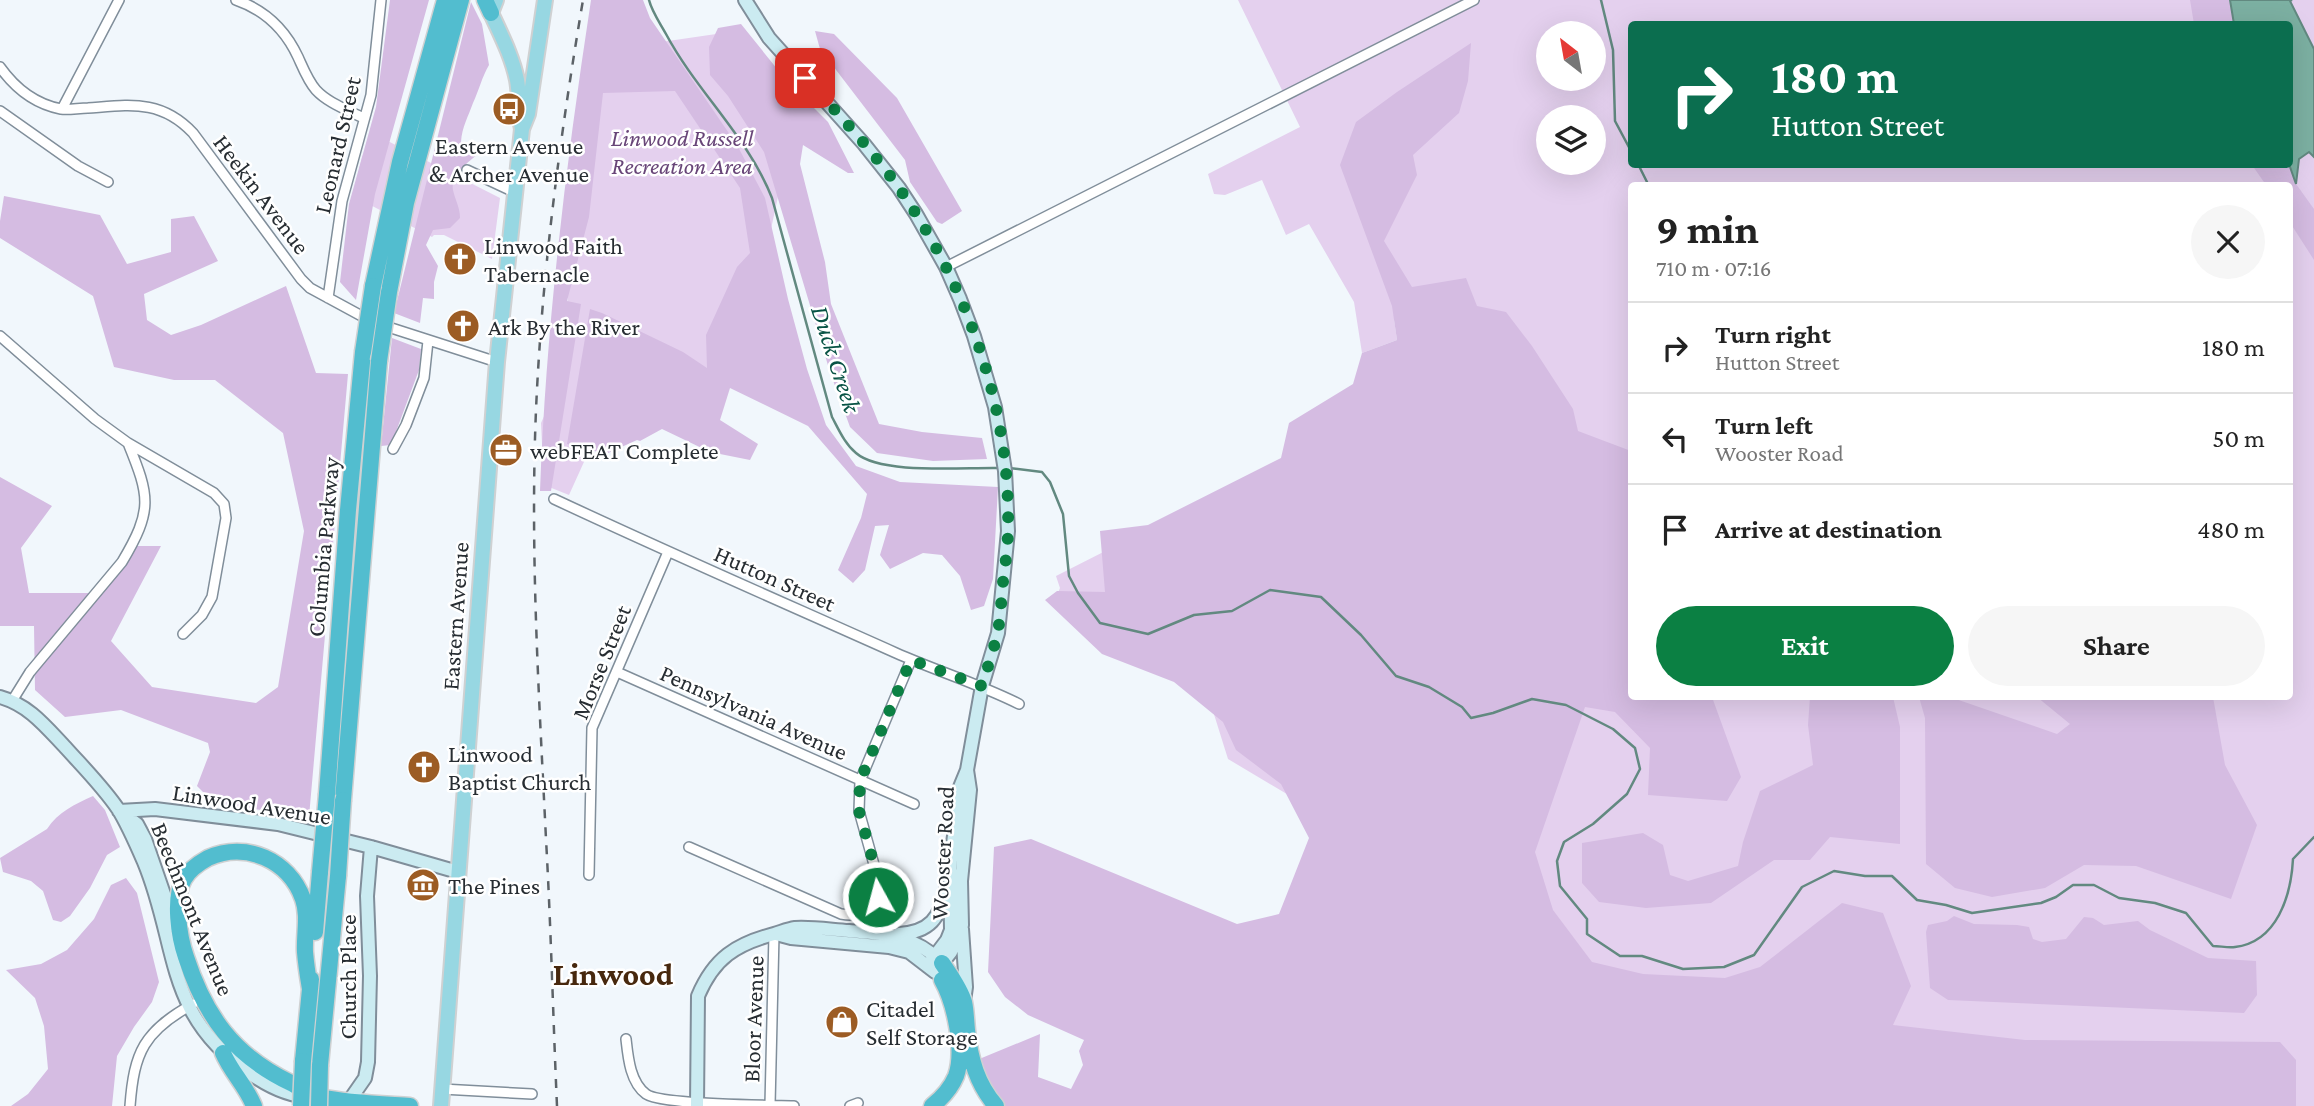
<!DOCTYPE html>
<meta charset="utf-8">
<style>
body{margin:0;font-family:"Crimson Pro",serif;background:#f6f6f6;color:#222;height:100vh;display:flex;flex-direction:column;font-size:26px;white-space:nowrap}
*{box-sizing:border-box;margin:0}
p{font-size:23px;color:#767676}
.icon{flex:none;width:38px;height:38px;fill:none;stroke:currentColor;stroke-width:2;stroke-linecap:round;stroke-linejoin:round}
.map{position:relative;flex:1;overflow:hidden}
.sheet{position:absolute;left:1628px;top:182px;width:665px;height:518px;display:flex;flex-direction:column;background:#fff;border-radius:7px;box-shadow:0 7px 28px #0002}
.sheet>*{flex:none}
.hud{position:absolute;left:1628px;top:21px;width:665px;height:147px;border-radius:7px;box-shadow:0 7px 28px #0002;background:#0b6e4f;color:#fff;overflow:hidden}
.needle{width:46px;rotate:329deg}
.fabs{position:absolute;left:1536px;top:21px;display:grid;gap:14px}
.fabs a{display:grid;place-items:center;width:70px;height:70px;border-radius:50%;background:#fff;box-shadow:0 7px 28px #0002;font-size:35px}
.pin{position:absolute;display:grid;place-items:center;width:60px;height:60px;color:#fff;margin:-30px;border-radius:14px;box-shadow:0 4px 10px #0006}
.me{position:absolute;width:77px;margin:-38px;rotate:353deg;stroke-linejoin:round;filter:drop-shadow(0 0 5px #0008)}
.turn{display:flex;align-items:center;gap:24px;height:147px;padding:0 28px;font-size:32px}
.turn .icon{width:91px;height:91px;stroke-width:2.5}
.turn b{display:block;font-size:49px;line-height:60px}
.round{display:grid;place-items:center;flex:none;width:74px;height:74px;border-radius:37px;background:#f6f6f6}
.head{display:flex;align-items:center;justify-content:space-between;height:119px;padding:0 28px}
h1{font-size:42px;font-weight:700;line-height:52px}
.cta{display:flex;gap:14px;margin-top:auto;padding:14px 28px}
.cta a{flex:1;height:80px;border-radius:42px;background:#0b8043;color:#fff;font-size:28px;font-weight:700;line-height:80px;text-align:center}
.cta a+a{background:#f6f6f6;color:#222}
ul{padding:0;list-style:none}
li{display:flex;align-items:center;gap:21px;height:91px;padding:0 28px;border-top:2px solid #e0e0e0}
li div{flex:1}
li b{display:block;font-size:26px}
li em{font-style:normal}
.map>svg:first-child{display:block}
</style>
<div class="map">
<svg width="2314" height="1106" viewBox="0 0 2314 1106">
<rect width="100%" height="100%" fill="#f1f7fc"/>
<path fill="#e4d0ee" fill-rule="evenodd" d="M 1238,0 L 2314,0 L 2314,1106 L 1232,1106 L 1339,825 L 1228,759 L 1202,676 L 1055,600 L 1060,588 L 1056,576 L 1429,387 L 1394,319 L 1397,340 L 1362,353 L 1354,302 L 1309,224 L 1286,235 L 1262,180 L 1225,195 L 1214,194 L 1208,174 L 1300,127 ZM 1631,24 L 2289,24 L 2289,164 L 1631,164 ZM 1549,33 L 1594,33 L 1594,79 L 1549,79 ZM 1549,117 L 1594,117 L 1594,163 L 1549,163 ZM 1631,186 L 2289,186 L 2289,696 L 1631,696 Z
M 596,21 L 613,49 L 730,32 L 796,113 L 768,243 L 698,428 L 612,400 L 569,495 L 544,485 L 541,423 L 559,383 Z
M 374,134 L 500,198 L 492,259 L 444,235 L 434,235 L 432,237 L 353,196 L 362,157 Z"/>
<path fill="#d5bce2" d="M 390,0 L 429,0 L 375,194 L 356,300 L 340,282 L 349,204 L 376,107 Z
M 591,0 L 643,0 L 650,18 L 737,145 L 765,198 L 788,299 L 807,369 L 826,425 L 856,466 L 900,482 L 998,487 L 993,579 L 984,606 L 971,610 L 960,576 L 942,555 L 923,553 L 890,569 L 880,555 L 889,525 L 875,526 L 865,570 L 853,583 L 838,570 L 861,518 L 867,494 L 808,426 L 730,388 L 720,420 L 758,444 L 750,460 L 710,452 L 662,429 L 640,441 L 637,440 L 606,454 L 567,444 L 590,309 L 602,313 L 683,352 L 707,368 L 706,335 L 737,267 L 750,253 L 740,188 L 675,91 L 603,93 L 589,217 L 567,301 L 581,304 L 551,491 L 540,491 C 546,326 566,163 591,0 Z
M 2190,0 L 2230,0 L 2234,24 L 2194,24 Z
M 471,2 L 482,24 L 489,65 C 482,77 479,90 473,103 C 468,117 462,127 461,142 L 469,151 L 478,154 C 468,162 450,176 453,190 C 455,200 460,207 460,218 L 450,228 L 433,230 L 426,245 L 438,266 L 434,282 L 434,299 L 423,298 L 420,323 L 394,313 Z
M 741,24 L 786,80 L 828,122 L 854,173 L 848,173 L 803,145 L 800,164 L 825,262 L 831,304 L 879,424 L 922,432 L 982,438 L 987,459 L 933,461 L 877,453 L 850,427 L 830,372 L 764,152 L 728,96 L 710,75 L 709,47 L 718,28 Z
M 815,31 L 834,34 L 897,98 L 962,211 L 942,224 L 937,222 L 910,182 L 905,160 L 820,49 Z
M 1471,43 L 1468,81 L 1459,113 L 1413,155 L 1417,175 L 1384,241 L 1412,287 L 1466,278 L 1477,306 L 1506,312 L 1532,346 L 1573,409 L 1578,431 L 1631,451 L 1631,696 L 1712,697 L 1741,777 L 1727,801 L 1648,795 L 1650,748 L 1615,712 L 1585,707 L 1535,852 L 1553,910 L 1592,962 L 1643,974 L 1725,978 L 1760,967 L 1842,903 L 1883,913 L 1911,986 L 1893,1025 L 2025,1040 L 2280,1042 L 2296,1060 L 2296,1106 L 996,1106 L 972,1062 L 1040,1034 L 1038,1077 L 1071,1089 L 1083,1065 L 1079,1051 L 1084,1040 L 1028,1015 L 1005,997 L 988,972 L 994,847 L 1031,839 L 1237,924 L 1279,914 L 1309,838 L 1281,784 L 1236,750 L 1223,722 L 1174,682 L 1102,654 L 1045,600 L 1057,591 L 1105,592 L 1100,531 L 1148,525 L 1281,458 L 1289,423 L 1353,384 L 1362,353 L 1397,340 L 1392,306 L 1340,165 L 1356,122 L 1397,92 Z
M 2289,164 L 2296,184 L 2314,209 L 2314,260 L 2289,221 L 2289,186 L 2266,185 L 2252,165 Z
M 4,196 L 100,215 L 127,264 L 171,252 L 171,219 L 194,216 L 218,261 L 144,294 L 147,320 L 171,335 L 201,325 L 286,286 L 316,373 L 348,374 L 309,817 L 214,803 L 197,786 L 210,752 L 208,743 L 121,710 L 65,717 L 35,690 L 34,626 L 0,626 L 0,477 L 52,506 L 21,548 L 29,593 L 96,593 L 131,546 L 161,546 L 111,641 L 152,687 L 256,703 L 278,687 L 304,531 L 283,433 L 215,380 L 174,380 L 114,367 L 93,296 L 0,238 L 0,221 Z
M 392,338 L 421,349 L 419,370 L 391,445 L 381,446 Z
M 1810,697 L 1893,697 L 1900,727 L 1900,844 L 1830,837 L 1810,860 L 1774,860 L 1711,903 L 1646,908 L 1599,902 L 1582,883 L 1582,843 L 1643,833 L 1663,845 L 1670,875 L 1688,881 L 1738,866 L 1743,842 L 1760,791 L 1813,765 L 1808,725 Z
M 1919,697 L 1950,697 L 2057,734 L 2070,724 L 2037,697 L 2213,697 L 2225,765 L 2257,825 L 2231,899 L 2136,866 L 2084,865 L 2045,888 L 1992,897 L 1955,888 L 1926,864 L 1925,718 Z
M 93,796 L 105,810 L 120,847 L 107,855 L 90,888 L 70,916 L 61,922 L 53,920 L 43,891 L 31,881 L 3,872 L 0,858 L 47,829 C 58,812 75,804 93,796 Z
M 126,878 L 137,893 L 159,982 L 152,1002 L 134,1027 L 117,1056 L 112,1106 L 11,1106 L 28,1094 L 48,1069 L 44,1026 L 35,998 L 6,970 L 41,964 L 67,950 L 94,919 L 111,885 Z
M 1954,916 L 1974,924 L 2017,925 L 2029,927 L 2033,939 L 2042,942 L 2066,939 L 2084,917 L 2093,918 L 2104,925 L 2138,921 L 2150,930 L 2208,958 L 2256,961 L 2257,995 L 2244,1013 L 1948,1000 L 1930,988 L 1926,932 L 1928,925 L 1947,921 Z"/>
<path fill="#7cb0a2" stroke="#628980" stroke-width="2" d="M 2230,0 L 2292,0 L 2290,1 L 2314,49 L 2314,157 L 2309,152 L 2299,159 L 2296,184 L 2289,164 L 2289,24 L 2234,24 Z"/>
<g fill="none" stroke-linecap="round" stroke-linejoin="round">
<path stroke="#628980" stroke-width="2.5" d="M 649,0 C 652,12 660,23 666,34 C 697,92 748,137 772,198 L 832,417 C 839,430 845,444 856,453 C 881,475 964,467 999,468
M 1601,0 L 1613,50 L 1615,121 L 1631,151
M 1638,164 L 1649,186
M 1009,468 L 1042,472 L 1050,482 L 1063,514 L 1069,576 L 1078,593 L 1100,623 L 1148,634 L 1194,615 L 1232,611 L 1270,590 L 1321,597 L 1361,635 L 1396,676 L 1429,687 L 1462,707 L 1471,718 L 1493,713 L 1532,699 L 1566,705 L 1613,729 L 1635,748 L 1640,769 L 1627,794 L 1593,824 L 1564,842 L 1557,861 L 1560,886 L 1587,919 L 1587,934 L 1620,956 L 1642,956 L 1683,969 L 1724,967 L 1754,955 L 1802,887 L 1834,871 L 1865,876 L 1892,876 L 1917,900 L 1946,905 L 1972,913 L 2041,903 L 2056,897 L 2073,885 L 2094,885 L 2119,898 L 2155,903 L 2186,913 L 2213,946 C 2220,946 2228,948 2235,947 C 2277,942 2291,896 2293,859 L 2314,837"/>
<defs>
<path id="street" d="M 236,0 C 265,10 285,29 298,57 C 303,68 308,81 316,90 C 328,103 348,110 363,118
M 0,67 C 15,88 35,104 61,109 C 69,110 79,108 88,108 C 130,105 161,99 193,133 L 301,279 L 310,288 L 369,320
M 62,109 L 119,0
M 0,111 L 78,166 L 108,182
M 467,170 L 514,192
M 946,267 L 1474,0
M 328,298 L 342,201 L 371,95 L 381,0
M 382,325 L 497,362
M 0,336 L 95,419 L 128,443 L 214,493 L 224,504 L 226,518 L 212,597 L 202,615 L 183,634
M 393,449 L 406,425 L 424,378 L 428,341
M 554,499 C 667,552 782,602 896,653 C 937,671 979,684 1019,704
M 617,672 L 914,804
M 12,701 L 30,672 L 122,562 C 153,510 150,497 128,443
M 689,847 L 841,914 C 863,918 877,908 880,886 L 859,811 L 860,781 L 911,660
M 589,875 L 592,728 L 668,552
M 626,1039 C 628,1057 630,1082 646,1094 C 661,1105 769,1105 794,1106
M 442,1089 L 532,1094
M 770,1105 L 774,934
M 130,1106 C 134,1052 144,1031 193,1004
M 850,1106 L 858,1103"/>
<path id="secondary" d="M 745,0 L 769,38 L 864,144 L 899,188 L 916,214 L 946,267 L 960,299 L 974,336 L 995,407 L 1005,471 L 1008,531 L 998,633 L 982,686 L 967,770 L 960,787 L 950,868 L 951,930 L 947,940 L 928,965
M 0,697 C 29,705 46,727 66,748 C 84,768 103,787 118,809 C 127,823 137,846 144,862 C 179,946 163,1015 251,1074 C 268,1086 289,1096 310,1097
M 119,811 L 155,809 L 278,824 L 371,847 L 458,872
M 121,812 L 137,824 L 145,839 L 175,926
M 962,929 L 966,987 L 964,1001
M 776,934 L 791,938 L 889,947 L 909,952 L 935,972 L 951,952 L 962,925 L 961,881 L 970,790 L 967,770
M 899,934 C 930,932 940,918 946,889
M 349,1101 L 365,1078 L 368,1062 L 370,976 L 367,896 L 371,847
M 697,1106 L 698,996 C 714,958 736,944 774,934 C 781,932 788,929 795,928 C 813,927 832,930 849,931 C 884,934 914,935 940,961"/>
<path id="primary" d="M 496,0 L 491,13 C 501,35 512,56 517,80 C 520,96 518,112 522,129
M 441,1106 L 497,362 L 522,129 L 528,114 L 545,0"/>
<path id="highway" d="M 485,0 L 491,13
M 373,286 L 400,162 L 445,0
M 389,292 L 406,203 L 461,0
M 327,794 L 348,510 L 363,352
M 343,800 L 379,361
M 315,932 L 320,872
M 942,963 C 950,975 960,988 964,1002 C 966,1011 966,1021 967,1030 C 970,1059 977,1084 996,1106
M 310,989 C 308,977 306,964 305,952 C 304,934 309,916 303,899 C 289,860 246,841 208,858 C 199,863 189,870 184,879 C 173,898 179,937 186,957 C 205,1016 234,1056 291,1083 C 301,1088 310,1095 320,1097 C 349,1103 380,1104 410,1106
M 223,1053 C 231,1072 246,1086 254,1106
M 303,1061 L 311,979
M 320,1065 L 338,876
M 932,1106 C 942,1098 951,1088 956,1076 C 965,1051 955,1003 942,980"/>
</defs>
<use href="#street" stroke="#808e9a" stroke-width="12"/>
<use href="#secondary" stroke="#808e9a" stroke-width="16"/>
<use href="#primary" stroke="#cfd1d2" stroke-width="18"/>
<use href="#highway" stroke="#cfd1d2" stroke-width="19"/>
<use href="#street" stroke="#fff" stroke-width="9"/>
<use href="#secondary" stroke="#cbebf1" stroke-width="12"/>
<use href="#primary" stroke="#97d7e2" stroke-width="14"/>
<use href="#highway" stroke="#52bdcf" stroke-width="16"/>
<path stroke="#5c6267" stroke-width="2.5" stroke-dasharray="9 9" stroke-linecap="butt" d="M 557,1106 C 553,1017 551,928 546,839 C 539,696 530,553 536,410 C 542,272 560,136 583,0"/>
<defs>
<path id="highway-bridge" d="M 363,352 L 373,286
M 379,361 L 389,292
M 320,872 L 327,794
M 338,876 L 343,800
M 301,1106 L 303,1061
M 319,1106 L 320,1065"/>
</defs>
<use href="#highway-bridge" stroke="#cfd1d2" stroke-width="19" stroke-linecap="butt"/>
<use href="#highway-bridge" stroke="#52bdcf" stroke-width="16"/>
</g>
<g fill="none" stroke-linecap="round" stroke-linejoin="round">
<path stroke="#0b8043" stroke-width="12" stroke-dasharray="0 21.6" d="M 805,78 C 838,113 873,151 901,191 C 968,288 1011,411 1008,529 C 1008,547 1005,565 1003,582 C 1001,599 1001,618 997,635 C 993,652 987,669 982,686 L 911,660 L 860,781 L 859,811 L 880,886 L 878,897"/>
</g>
<defs>
<symbol id="bus-disc" viewBox="-11 -11 22 22"><circle r="9.5" fill="#9c5c24" stroke="#fff"/><path d="M-5-6H5V4H4V6H2V4H-2V6H-4V4H-5ZM-3.5-4V0h7V-4ZM-3.5 1.2v1.5H-2V1.2ZM2 1.2v1.5H3.5V1.2Z" fill="#fff"/></symbol>
<symbol id="church-disc" viewBox="-11 -11 22 22"><circle r="9.5" fill="#9c5c24" stroke="#fff"/><path d="M-1.2-6h2.4v3.5h3.3v2.4h-3.3V6h-2.4V-.1h-3.3v-2.4h3.3Z" fill="#fff"/></symbol>
<symbol id="office-disc" viewBox="-11 -11 22 22"><circle r="9.5" fill="#9c5c24" stroke="#fff"/><path d="M-6-3h4V-5.5h4V-3h4V5H-6ZM-1-4.5V-3h2v-1.5ZM-6 0V1H6V0Z" fill="#fff"/></symbol>
<symbol id="museum-disc" viewBox="-11 -11 22 22"><circle r="9.5" fill="#9c5c24" stroke="#fff"/><path d="M0-6L6-3V-2H-6V-3ZM-5-1h2V3h-2ZM-1-1h2V3h-2ZM3-1h2V3H3ZM-6 4H6V6H-6Z" fill="#fff"/></symbol>
<symbol id="shop-disc" viewBox="-11 -11 22 22"><circle r="9.5" fill="#9c5c24" stroke="#fff"/><path d="M-5-2.5h2.3a2.7 3.5 0 0 1 5.4 0H5L5.5 6h-11ZM-1.5-2.5h3a1.5 2.3 0 0 0-3 0Z" fill="#fff"/></symbol>
</defs>
<g fill-rule="evenodd">
<use href="#bus-disc" x="490" y="90" width="38" height="38"/>
<use href="#church-disc" x="441" y="240" width="38" height="38"/>
<use href="#church-disc" x="444" y="307" width="38" height="38"/>
<use href="#office-disc" x="487" y="431" width="38" height="38"/>
<use href="#church-disc" x="405" y="748" width="38" height="38"/>
<use href="#museum-disc" x="404" y="866" width="38" height="38"/>
<use href="#shop-disc" x="823" y="1003" width="38" height="38"/>
</g>
<g text-anchor="middle" dominant-baseline="central" stroke-width="5" stroke-linejoin="round" paint-order="stroke">
<g font-size="24" font-style="italic" fill="#684578" stroke="#fff">
<text x="682" y="137">Linwood Russell<tspan x="682" dy="28">Recreation Area</tspan></text>
</g>
<g font-size="24" fill="#272d32" stroke="#fff">
<text transform="translate(337 145) rotate(-77)">Leonard Street</text>
<text transform="translate(262 194) rotate(53)">Heekin Avenue</text>
<text transform="translate(323 547) rotate(-85)">Columbia Parkway</text>
<text transform="translate(775 578) rotate(24)">Hutton Street</text>
<text transform="translate(455 616) rotate(-86)">Eastern Avenue</text>
<text transform="translate(601 662) rotate(-68)">Morse Street</text>
<text transform="translate(754 712) rotate(24)">Pennsylvania Avenue</text>
<text transform="translate(252 804) rotate(9)">Linwood Avenue</text>
<text transform="translate(942 853) rotate(-87)">Wooster Road</text>
<text transform="translate(193 909) rotate(68)">Beechmont Avenue</text>
<text transform="translate(347 977) rotate(-90)">Church Place</text>
<text transform="translate(753 1019) rotate(-88)">Bloor Avenue</text>
</g>
<g font-size="24" fill="#272d32" stroke="#fff" text-anchor="start">
<text x="509" y="145" text-anchor="middle">Eastern Avenue<tspan x="509" dy="28">&amp; Archer Avenue</tspan></text>
<text x="484" y="245">Linwood Faith<tspan x="484" dy="28">Tabernacle</tspan></text>
<text x="488" y="326">Ark By the River</text>
<text x="530" y="450">webFEAT Complete</text>
<text x="448" y="753">Linwood<tspan x="448" dy="28">Baptist Church</tspan></text>
<text x="448" y="885">The Pines</text>
<text x="866" y="1008">Citadel<tspan x="866" dy="28">Self Storage</tspan></text>
</g>
<g font-size="26" font-style="italic" fill="#085345" stroke="#fff">
<text transform="translate(836 359) rotate(72)">Duck Creek</text>
</g>
<g font-size="32" font-weight="bold" fill="#47280e" stroke="#fff">
<text x="613" y="974">Linwood</text>
</g>
</g>
</svg>
<div class="fabs">
<a><svg class="needle" viewBox="-14 -14 28 28"><path d="M0-13l5 13h-10z" fill="#e53935"/><path d="M0 13l5-13h-10z" fill="#767676"/></svg></a>
<a><svg class="icon" aria-label="layers" viewBox="0 0 24 24"><path d="M12 4l9 5-9 5-9-5zM3 14l9 5 9-5"/></svg></a>
</div>
<div class="pin" style="left:805px;top:78px;background:#d93025"><svg class="icon" aria-label="arrive" viewBox="0 0 24 24"><path d="M6 21V4h12l-3 4 3 4H6"/></svg></div>
<svg class="me" style="left:878px;top:897px" viewBox="-20 -20 40 40"><circle r="17" fill="#0b8043" stroke="#fff" stroke-width="3"/><path d="M0-11L8 9 0 5-8 9z" fill="#fff"/></svg>
<div class="hud">
<div class="turn"><svg class="icon" aria-label="right" viewBox="0 0 24 24"><path d="M7 20v-9h11M14 6l5 5-5 5"/></svg><div><b>180 m</b>Hutton Street</div></div>
</div>
<section class="sheet">
<div class="head"><div><h1>9 min</h1><p>710 m · 07:16</p></div><a class="round"><svg class="icon" aria-label="close" viewBox="0 0 24 24"><path d="M6 6l12 12M18 6L6 18"/></svg></a></div>
<ul>
<li><svg class="icon" aria-label="right" viewBox="0 0 24 24"><path d="M7 20v-9h11M14 6l5 5-5 5"/></svg><div><b>Turn right</b><p>Hutton Street</p></div><em>180 m</em></li>
<li><svg class="icon" aria-label="left" viewBox="0 0 24 24"><path d="M17 20v-9H6M10 6l-5 5 5 5"/></svg><div><b>Turn left</b><p>Wooster Road</p></div><em>50 m</em></li>
<li><svg class="icon" aria-label="arrive" viewBox="0 0 24 24"><path d="M6 21V4h12l-3 4 3 4H6"/></svg><div><b>Arrive at destination</b></div><em>480 m</em></li>
</ul>
<div class="cta"><a>Exit</a><a>Share</a></div>
</section>
</div>
